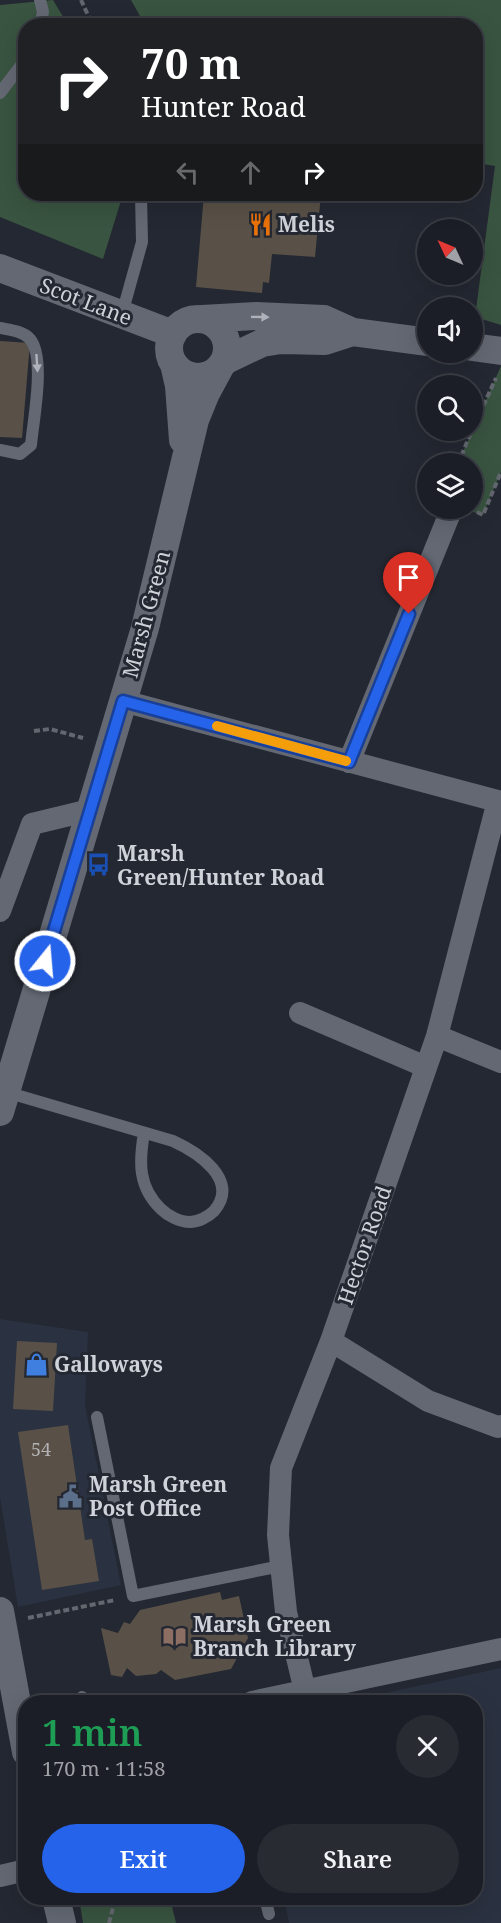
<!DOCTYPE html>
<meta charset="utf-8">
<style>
body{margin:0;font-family:"Noto Serif",serif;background:#282b32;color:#f1f3f6;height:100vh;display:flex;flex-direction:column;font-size:22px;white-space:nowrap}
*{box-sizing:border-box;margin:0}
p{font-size:20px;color:#a0a2a7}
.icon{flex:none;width:33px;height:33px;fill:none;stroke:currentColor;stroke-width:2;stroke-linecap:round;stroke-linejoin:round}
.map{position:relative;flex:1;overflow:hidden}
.details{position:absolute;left:18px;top:1695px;width:465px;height:210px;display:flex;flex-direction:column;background:#1b1e26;border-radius:24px;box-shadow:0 6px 24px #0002,0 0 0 2px #393c43}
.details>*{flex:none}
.top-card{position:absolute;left:18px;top:18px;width:465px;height:183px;border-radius:24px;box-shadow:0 6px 24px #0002,0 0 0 2px #393c43;background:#202124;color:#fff;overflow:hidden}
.needle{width:39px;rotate:314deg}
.tools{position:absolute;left:417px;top:219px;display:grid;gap:12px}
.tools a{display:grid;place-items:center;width:66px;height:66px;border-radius:50%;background:#1b1e26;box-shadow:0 6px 24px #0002,0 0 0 2px #393c43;font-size:30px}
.pin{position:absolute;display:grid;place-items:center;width:51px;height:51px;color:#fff;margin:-62px -26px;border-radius:50% 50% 50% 0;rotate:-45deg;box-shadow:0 0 6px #0007}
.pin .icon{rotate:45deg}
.me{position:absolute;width:66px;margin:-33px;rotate:17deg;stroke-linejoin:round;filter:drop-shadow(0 0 4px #0008)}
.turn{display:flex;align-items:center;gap:21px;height:126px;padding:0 24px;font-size:27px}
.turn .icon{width:78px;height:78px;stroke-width:2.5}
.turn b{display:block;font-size:42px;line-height:51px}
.lanes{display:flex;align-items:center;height:57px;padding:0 24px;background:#0003;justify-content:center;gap:30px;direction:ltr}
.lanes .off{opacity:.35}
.round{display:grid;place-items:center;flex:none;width:63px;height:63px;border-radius:32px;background:#282b32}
.overview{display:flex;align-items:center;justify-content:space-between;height:102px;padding:0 24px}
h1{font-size:36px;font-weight:600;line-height:45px;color:#1e9e55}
.button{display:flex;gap:12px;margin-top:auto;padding:12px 24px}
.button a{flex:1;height:69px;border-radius:36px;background:#2563eb;color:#fff;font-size:24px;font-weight:600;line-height:69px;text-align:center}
.button a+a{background:#282b32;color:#f1f3f6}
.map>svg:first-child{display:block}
</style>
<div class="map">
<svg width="501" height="1923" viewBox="0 0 501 1923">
<rect width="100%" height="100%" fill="#242832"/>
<path fill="#2a3140" d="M 0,1319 L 88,1332 L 85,1405 L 121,1585 L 18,1607 L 0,1497 Z
M 501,1668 L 501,1923 L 289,1923 L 284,1898 L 476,1898 L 476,1702 L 343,1702 Z"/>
<path fill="#395441" d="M 53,0 L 68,25 L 26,26 L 26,194 L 123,194 L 103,259 L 0,217 L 0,5 Z
M 131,0 L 501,0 L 501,325 L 475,317 L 495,166 L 476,163 L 476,26 L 145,25 Z
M 501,366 L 501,472 L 483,515 L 464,509 L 472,508 L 472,464 L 458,463 Z
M 79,1898 L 170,1898 L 176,1923 L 83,1923 Z"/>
<path fill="#595147" d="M 204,194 L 321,194 L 315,257 L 272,254 L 269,283 L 263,282 L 262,293 L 196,287 Z
M 0,341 L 30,343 L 22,438 L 0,437 Z
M 17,1341 L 57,1343 L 53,1411 L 13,1409 Z
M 68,1425 L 85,1540 L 92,1539 L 99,1581 L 42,1590 L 18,1432 Z
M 220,1592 L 222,1600 L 239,1596 L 248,1638 L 231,1669 L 175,1680 L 161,1670 L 156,1674 L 136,1676 L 127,1668 L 122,1677 L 111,1675 L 101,1628 L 118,1633 L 124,1622 L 130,1624 L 140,1610 Z"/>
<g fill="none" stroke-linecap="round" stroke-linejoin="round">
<path stroke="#63676f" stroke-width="4" stroke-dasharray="6 3" stroke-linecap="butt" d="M 81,0 L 93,26
M 472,430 L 496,378
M 458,464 L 472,430
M 477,512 L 483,515 L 501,472
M 34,731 L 50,729 L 83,738
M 28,1618 L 115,1600
M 109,1923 L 113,1908"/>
<path stroke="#636873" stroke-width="12" d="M 40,26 L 43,12 L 40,0
M 0,93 L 26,59
M 122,314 L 142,242 L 141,194
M 0,328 C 10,330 23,331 30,339 C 46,358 33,421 31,445 L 20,454 L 0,450
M 6,1092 L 173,1141 C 197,1152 241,1180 214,1211 C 208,1217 198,1222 190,1222 C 180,1222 168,1216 161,1209 C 138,1187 139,1162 144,1133
M 97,1417 L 133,1596 L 281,1566
M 82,1697 L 83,1702
M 265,1898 L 269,1914"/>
<path stroke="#636873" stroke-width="22" d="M 123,701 L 501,802
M 349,762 L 452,508
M 0,911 L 32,824 L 90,810
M 300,1013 L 426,1067
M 437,1036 L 501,1062
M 331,1341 L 428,1401 L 498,1427 L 501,1426
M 305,1691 L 286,1612 L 278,1535 L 281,1468 L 331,1341 L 437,1036 L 498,801
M 252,1702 L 501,1649
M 0,1876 L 26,1870"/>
<path stroke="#636873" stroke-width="28" d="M 0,268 L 173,334
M 202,319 L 256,316 L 324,319 L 353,332 L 428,342
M169 348a29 29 0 1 1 58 0a29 29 0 1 1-58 0Z
M 472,347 L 501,351
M 224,361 L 262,343 L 281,340 L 325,341 L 353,332
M 174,364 L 179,386 L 183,440
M 0,1112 L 145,628 L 195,420 L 206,393 L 220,367
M 0,1611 L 26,1752
M 56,1898 L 62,1923"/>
</g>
<defs><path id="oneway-solid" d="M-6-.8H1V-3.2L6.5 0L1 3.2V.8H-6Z" transform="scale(1.5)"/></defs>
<g fill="#afb2ba">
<use href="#oneway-solid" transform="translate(260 317) rotate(1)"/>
<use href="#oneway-solid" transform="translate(37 363) rotate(86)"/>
</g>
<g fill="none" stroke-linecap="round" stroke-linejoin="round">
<defs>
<path id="route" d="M 45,961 L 123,701 L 349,762 L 409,614"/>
</defs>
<use href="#route" stroke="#184099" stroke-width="15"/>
<use href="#route" stroke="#2563eb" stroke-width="10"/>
<path stroke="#f59e0b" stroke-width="10" d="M 217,726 L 346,761"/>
</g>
<defs>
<symbol id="restaurant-bare" viewBox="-9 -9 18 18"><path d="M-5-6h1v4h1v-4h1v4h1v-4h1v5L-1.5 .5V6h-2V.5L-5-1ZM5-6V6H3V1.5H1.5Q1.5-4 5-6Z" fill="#e8710a" stroke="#242832" stroke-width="2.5" paint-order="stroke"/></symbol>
<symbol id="bus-bare" viewBox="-9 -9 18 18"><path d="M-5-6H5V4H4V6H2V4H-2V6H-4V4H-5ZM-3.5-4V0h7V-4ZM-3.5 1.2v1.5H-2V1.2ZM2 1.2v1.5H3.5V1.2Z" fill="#1a4fb4" stroke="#242832" stroke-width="2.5" paint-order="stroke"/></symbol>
<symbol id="shop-bare" viewBox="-9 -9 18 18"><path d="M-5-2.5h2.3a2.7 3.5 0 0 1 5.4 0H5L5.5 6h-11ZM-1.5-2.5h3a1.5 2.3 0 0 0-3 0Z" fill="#3f7fe0" stroke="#242832" stroke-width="2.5" paint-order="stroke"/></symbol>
<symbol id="civic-bare" viewBox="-9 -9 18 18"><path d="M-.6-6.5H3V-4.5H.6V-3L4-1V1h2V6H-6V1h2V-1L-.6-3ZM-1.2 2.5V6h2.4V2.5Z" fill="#5c6f8a" stroke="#242832" stroke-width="2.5" paint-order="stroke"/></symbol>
<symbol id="library-bare" viewBox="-9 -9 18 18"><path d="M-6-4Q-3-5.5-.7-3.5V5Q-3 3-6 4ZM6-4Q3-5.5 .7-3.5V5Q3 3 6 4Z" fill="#8d6e63" stroke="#242832" stroke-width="2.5" paint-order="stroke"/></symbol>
</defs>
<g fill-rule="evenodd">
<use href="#restaurant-bare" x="244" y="208" width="33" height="33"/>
<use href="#bus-bare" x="82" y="848" width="33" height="33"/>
<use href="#shop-bare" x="20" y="1348" width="33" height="33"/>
<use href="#civic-bare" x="54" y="1480" width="33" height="33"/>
<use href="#library-bare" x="158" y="1620" width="33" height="33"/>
</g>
<g text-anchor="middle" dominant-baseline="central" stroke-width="6" stroke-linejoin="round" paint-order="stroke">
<g font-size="18" fill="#b2b2b4">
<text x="41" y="1449">54</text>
</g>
<g font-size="21" font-weight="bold" fill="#cfd2d9" stroke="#242832" text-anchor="start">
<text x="278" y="224">Melis</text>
<text x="117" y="853">Marsh<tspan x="117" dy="24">Green/Hunter Road</tspan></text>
<text x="54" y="1364">Galloways</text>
<text x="89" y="1484">Marsh Green<tspan x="89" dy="24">Post Office</tspan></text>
<text x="193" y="1624">Marsh Green<tspan x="193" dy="24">Branch Library</tspan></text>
</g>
<g font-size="21" fill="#cfd2d9" stroke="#242832">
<text transform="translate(86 301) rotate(21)">Scot Lane</text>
<text transform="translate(146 614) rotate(-75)">Marsh Green</text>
<text transform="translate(364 1245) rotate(-71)">Hector Road</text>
</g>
</g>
</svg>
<div class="tools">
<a><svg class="needle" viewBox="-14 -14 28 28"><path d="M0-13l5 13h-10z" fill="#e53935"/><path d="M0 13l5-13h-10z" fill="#a0a2a7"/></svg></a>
<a><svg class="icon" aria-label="sound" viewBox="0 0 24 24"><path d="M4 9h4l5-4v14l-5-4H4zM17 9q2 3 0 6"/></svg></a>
<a><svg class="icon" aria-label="search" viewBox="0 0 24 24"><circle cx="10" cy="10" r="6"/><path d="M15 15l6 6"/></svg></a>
<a><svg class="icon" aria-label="layers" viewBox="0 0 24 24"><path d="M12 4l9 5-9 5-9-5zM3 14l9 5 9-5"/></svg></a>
</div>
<div class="pin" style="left:409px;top:614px;background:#d93025"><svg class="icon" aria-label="arrive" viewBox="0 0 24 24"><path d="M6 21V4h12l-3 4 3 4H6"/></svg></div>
<svg class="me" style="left:45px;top:961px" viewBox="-20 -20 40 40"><circle r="17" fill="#2563eb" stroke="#fff" stroke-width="3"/><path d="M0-11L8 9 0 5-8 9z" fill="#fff"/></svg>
<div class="top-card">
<div class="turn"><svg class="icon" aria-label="right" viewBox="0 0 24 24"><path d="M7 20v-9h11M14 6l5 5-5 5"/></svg><div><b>70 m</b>Hunter Road</div></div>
<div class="lanes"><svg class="icon off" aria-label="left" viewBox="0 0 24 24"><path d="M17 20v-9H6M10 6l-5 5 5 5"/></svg><svg class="icon off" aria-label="ahead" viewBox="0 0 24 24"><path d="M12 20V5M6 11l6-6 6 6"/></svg><svg class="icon" aria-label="right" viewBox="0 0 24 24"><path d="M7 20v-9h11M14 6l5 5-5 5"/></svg></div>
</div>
<section class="details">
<div class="overview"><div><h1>1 min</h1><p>170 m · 11:58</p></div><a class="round"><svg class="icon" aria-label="close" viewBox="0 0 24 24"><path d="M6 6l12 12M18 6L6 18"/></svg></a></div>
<div class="button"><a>Exit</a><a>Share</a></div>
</section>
</div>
